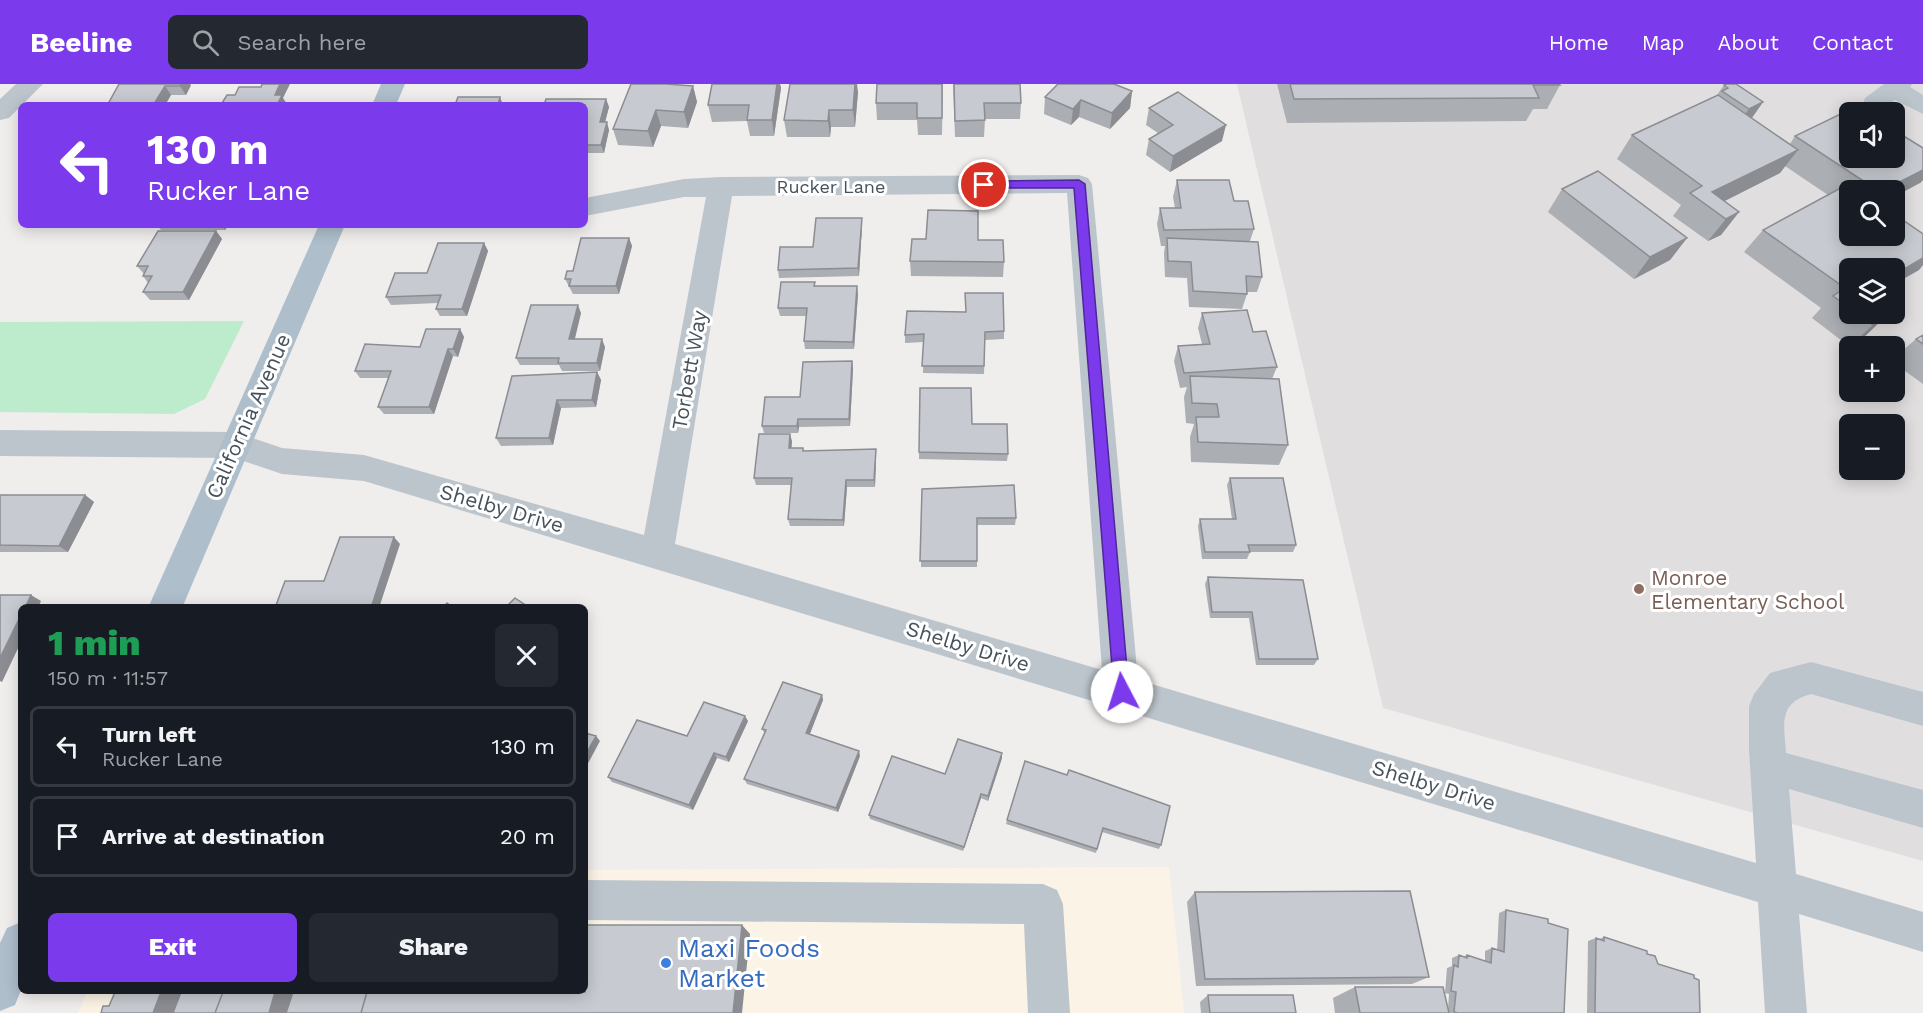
<!DOCTYPE html>
<meta charset="utf-8">
<style>
body{margin:0;font-family:"Work Sans",sans-serif;background:#242831;color:#f1f3f6;height:100vh;display:flex;flex-direction:column;font-size:22px;white-space:nowrap}
*{box-sizing:border-box;margin:0}
p{font-size:20px;color:#9ea1a6}
.icon{flex:none;width:33px;height:33px;fill:none;stroke:currentColor;stroke-width:2;stroke-linecap:round;stroke-linejoin:round}
.map{position:relative;flex:1;overflow:hidden}
.drawer{position:absolute;left:18px;top:520px;width:570px;height:390px;display:flex;flex-direction:column;background:#171b24;border-radius:9px;box-shadow:0 3px 15px #0003}
.drawer>*{flex:none}
.guide{position:absolute;left:18px;top:18px;width:570px;height:126px;border-radius:9px;box-shadow:0 3px 15px #0003;background:#7c3aed;color:#fff;overflow:hidden}
.controls{position:absolute;left:1839px;top:18px;display:grid;gap:12px}
.controls a{display:grid;place-items:center;width:66px;height:66px;border-radius:9px;background:#171b24;box-shadow:0 3px 15px #0003;font-size:30px}
.pin{position:absolute;display:grid;place-items:center;width:51px;height:51px;color:#fff;margin:-26px;border:3px solid #fff;border-radius:50%;box-shadow:0 2px 6px #0007}
.me{position:absolute;width:66px;margin:-33px;rotate:355deg;stroke-linejoin:round;filter:drop-shadow(0 0 4px #0008)}
.turn{display:flex;align-items:center;gap:21px;height:126px;padding:0 30px;font-size:27px}
.turn .icon{width:78px;height:78px;stroke-width:2.5}
.turn b{display:block;font-size:42px;line-height:51px}
.round{display:grid;place-items:center;flex:none;width:63px;height:63px;border-radius:9px;background:#242831}
.overview{display:flex;align-items:center;justify-content:space-between;height:102px;padding:0 30px}
h1{font-size:36px;font-weight:800;line-height:45px;color:#1e9e55}
.cta{display:flex;gap:12px;margin-top:auto;padding:12px 30px}
.cta a{flex:1;height:69px;border-radius:9px;background:#7c3aed;color:#fff;font-size:24px;font-weight:800;line-height:69px;text-align:center}
.cta a+a{background:#242831;color:#f1f3f6}
ul{padding:0;list-style:none}
li{display:flex;align-items:center;gap:18px;height:81px;margin:0 12px 9px;padding:0 18px;border:3px solid #363941;border-radius:9px}
li div{flex:1}
li b{display:block;font-size:22px}
li em{font-style:normal}
header{display:flex;align-items:center;gap:36px;box-sizing:border-box;height:84px;padding:0 30px;background:#7c3aed;color:#fff}
header strong{font-size:28px}
nav{display:flex;gap:33px;margin-inline-start:auto;font-size:21px}
.search{width:420px;height:54px;background:#242831;display:flex;align-items:center;gap:15px;box-sizing:border-box;padding:0 21px;border-radius:9px;color:#9ea1a6;font-size:22px}
.map>svg:first-child{display:block}
</style>
<header>
<strong>Beeline</strong>
<div class="search"><svg class="icon" aria-label="search" viewBox="0 0 24 24"><circle cx="10" cy="10" r="6"/><path d="M15 15l6 6"/></svg>Search here</div>
<nav><a>Home</a><a>Map</a><a>About</a><a>Contact</a></nav>
</header>
<div class="map">
<svg width="1923" height="929" viewBox="0 0 1923 929">
<rect width="100%" height="100%" fill="#f0eded"/>
<path fill="#fbf4e6" d="M 1169,783 L 1184,929 L 78,929 L 87,908 L 585,908 L 585,786 Z"/>
<path fill="#e1dedf" fill-rule="evenodd" d="M 1237,0 L 1923,0 L 1923,777 L 1383,624 ZM 1850,28 L 1894,28 L 1894,74 L 1850,74 ZM 1850,106 L 1894,106 L 1894,152 L 1850,152 ZM 1850,184 L 1894,184 L 1894,230 L 1850,230 ZM 1850,262 L 1894,262 L 1894,308 L 1850,308 ZM 1850,340 L 1894,340 L 1894,386 L 1850,386 Z"/>
<path fill="#bdeccd" d="M 244,237 L 205,315 L 174,330 L 0,328 L 0,238 Z"/>
<g fill="none" stroke-linecap="round" stroke-linejoin="round">
<path fill="#bcc5cc" fill-rule="evenodd" d="M 16,0 L 43,0 L 9,34 L 0,36 L 0,15 Z
M 1884,0 L 1912,0 L 1910,3 L 1923,11 L 1923,30 L 1895,16 L 1886,23 L 1884,28 L 1860,28 L 1865,14 Z
M 1079,91 L 1088,94 L 1092,100 L 1138,596 L 1756,779 L 1749,665 L 1749,622 L 1754,610 L 1770,589 L 1811,578 L 1923,608 L 1923,642 L 1811,610 C 1778,619 1784,639 1786,669 L 1923,706 L 1923,744 L 1789,705 L 1796,790 L 1923,828 L 1923,868 L 1799,830 L 1807,929 L 1765,929 L 1758,818 L 364,397 L 282,390 L 235,374 L 0,372 L 0,346 L 235,348 L 282,364 L 364,371 L 644,451 L 706,113 L 684,113 L 585,132 L 585,114 L 684,95 L 721,93 ZM 1067,109 L 1102,586 L 675,460 L 732,112 Z
M 585,796 L 1043,800 L 1057,806 L 1063,820 L 1070,929 L 1028,929 L 1024,840 L 585,836 Z"/>
<path fill="#aebecb" fill-rule="evenodd" d="M 381,0 L 405,0 L 396,21 L 372,21 Z
M 319,141 L 345,141 L 182,524 L 148,524 Z
M 21,838 L 21,906 L 15,921 L 0,927 L 0,859 L 7,844 Z"/>
</g>
<path fill="#abaeb3" d="M 119,0 L 191,1 L 186,11 L 171,11 L 165,21 L 109,21 L 108,20 Z
M 674,0 L 693,2 L 697,18 L 688,44 L 661,42 L 653,63 L 618,61 L 613,45 Z
M 712,0 L 780,0 L 781,4 L 774,52 L 750,52 L 747,37 L 712,38 L 708,21 Z
M 943,0 L 942,51 L 918,51 L 917,36 L 877,36 L 876,19 Z
M 953,0 L 1021,19 L 1020,35 L 985,35 L 984,53 L 955,53 Z
M 1277,0 L 1559,0 L 1560,1 L 1547,25 L 1533,25 L 1526,37 L 1287,39 Z
M 1724,1 L 1763,18 L 1752,34 L 1790,60 L 1795,52 L 1923,64 L 1923,96 L 1920,99 L 1894,106 L 1850,106 L 1919,186 L 1894,200 L 1894,184 L 1850,184 L 1850,230 L 1881,230 L 1885,233 L 1862,255 L 1850,263 L 1812,234 L 1821,224 L 1744,168 L 1763,146 L 1828,111 L 1785,82 L 1780,89 L 1724,117 L 1739,128 L 1721,151 L 1708,157 L 1673,132 L 1681,121 L 1617,75 L 1632,51 L 1717,11 Z
M 1132,7 L 1130,24 L 1110,45 L 1079,33 L 1071,41 L 1044,30 L 1045,13 Z
M 858,8 L 855,43 L 831,43 L 830,53 L 787,53 L 784,36 Z
M 606,15 L 609,23 L 605,38 L 609,46 L 604,69 L 585,69 L 585,21 Z
M 1149,24 L 1222,57 L 1170,88 L 1146,71 L 1149,55 L 1158,49 L 1146,41 Z
M 1177,96 L 1234,117 L 1254,145 L 1250,157 L 1262,193 L 1257,208 L 1247,208 L 1247,210 L 1242,225 L 1189,223 L 1187,194 L 1165,193 L 1164,169 L 1165,162 L 1161,162 L 1157,140 L 1160,124 L 1175,124 L 1173,113 Z
M 1562,105 L 1687,154 L 1670,176 L 1634,195 L 1548,128 Z
M 157,141 L 228,141 L 225,146 L 161,146 Z
M 862,142 L 859,192 L 779,194 L 778,186 L 813,163 Z
M 216,147 L 222,155 L 189,216 L 150,216 L 143,208 L 148,199 L 143,192 L 144,190 L 137,182 Z
M 629,154 L 632,162 L 619,210 L 573,210 L 565,195 L 573,187 Z
M 978,156 L 1004,178 L 1003,193 L 911,192 L 910,177 Z
M 484,159 L 488,167 L 467,232 L 440,232 L 436,225 L 438,219 L 391,221 L 386,213 L 427,189 Z
M 815,198 L 815,202 L 858,210 L 854,265 L 805,265 L 804,257 L 806,232 L 780,232 L 778,224 Z
M 966,228 L 1004,247 L 1004,255 L 985,256 L 984,290 L 923,289 L 924,258 L 905,259 L 905,251 Z
M 581,229 L 574,255 L 605,263 L 600,287 L 562,287 L 559,281 L 520,281 L 516,274 Z
M 1202,229 L 1253,248 L 1277,283 L 1272,295 L 1288,361 L 1279,381 L 1191,378 L 1190,353 L 1194,340 L 1186,339 L 1184,313 L 1187,303 L 1180,304 L 1174,277 L 1178,262 L 1202,260 L 1198,244 Z
M 460,245 L 464,253 L 458,273 L 453,272 L 434,330 L 384,330 L 378,323 L 388,294 L 360,294 L 355,287 L 420,263 Z
M 1923,251 L 1923,300 L 1894,279 L 1894,274 L 1916,255 Z
M 852,277 L 853,285 L 850,342 L 799,343 L 798,349 L 764,349 L 762,342 L 800,313 Z
M 597,288 L 601,296 L 596,323 L 561,324 L 553,361 L 501,362 L 496,354 Z
M 972,340 L 1008,370 L 1007,377 L 919,375 L 919,368 Z
M 792,357 L 791,364 L 803,364 L 804,367 L 876,365 L 876,373 L 875,403 L 847,403 L 844,442 L 790,442 L 788,435 L 791,401 L 756,401 L 754,394 Z
M 1230,394 L 1296,461 L 1293,468 L 1250,468 L 1247,475 L 1202,475 L 1198,442 L 1200,435 L 1232,435 L 1227,401 Z
M 922,405 L 1016,434 L 1015,441 L 977,441 L 977,483 L 921,483 Z
M 0,411 L 85,411 L 94,418 L 68,468 L 0,468 Z
M 1208,493 L 1318,575 L 1314,581 L 1256,581 L 1249,534 L 1210,534 L 1205,500 Z
M 822,611 L 823,616 L 809,651 L 860,672 L 838,728 L 747,700 L 744,695 L 765,650 L 762,645 Z
M 748,637 L 729,678 L 717,674 L 693,726 L 612,698 L 608,693 L 687,652 Z
M 1002,669 L 1002,674 L 988,717 L 981,714 L 963,767 L 870,735 L 869,731 L 945,690 Z
M 1025,677 L 1161,761 L 1159,765 L 1102,748 L 1096,769 L 1006,740 Z
M 1195,808 L 1429,893 L 1412,900 L 1196,902 L 1187,818 Z
M 1506,826 L 1548,839 L 1564,929 L 1335,929 L 1333,914 L 1355,903 L 1448,925 L 1449,910 L 1445,909 L 1447,884 L 1452,882 L 1452,874 L 1459,871 L 1463,873 L 1467,871 L 1485,877 L 1485,867 L 1492,864 L 1497,866 L 1499,829 Z
M 1604,853 L 1647,870 L 1658,880 L 1694,894 L 1700,929 L 1587,929 L 1588,857 L 1596,854 L 1599,855 Z
M 1208,911 L 1296,929 L 1201,929 L 1200,918 Z"/>
<path fill="#8b8d92" d="M 181,0 L 190,0 L 191,1 L 186,11 L 180,2 Z
M 280,0 L 290,0 L 283,14 L 287,20 L 286,21 L 277,21 L 275,11 Z
M 777,0 L 780,0 L 781,4 L 774,52 L 772,36 Z
M 855,0 L 857,0 L 858,8 L 855,43 L 853,26 Z
M 165,2 L 171,11 L 165,21 L 155,21 L 154,20 Z
M 693,2 L 697,18 L 688,44 L 684,28 Z
M 1132,7 L 1130,24 L 1110,45 L 1112,29 Z
M 500,13 L 503,21 L 498,21 Z
M 606,15 L 609,23 L 603,46 L 600,38 Z
M 1081,16 L 1079,33 L 1071,41 L 1073,25 Z
M 1763,18 L 1746,42 L 1732,48 L 1749,25 Z
M 656,26 L 661,42 L 653,63 L 648,47 Z
M 829,26 L 831,43 L 830,53 L 828,37 Z
M 607,38 L 609,46 L 604,69 L 601,61 Z
M 1226,41 L 1222,57 L 1170,88 L 1173,72 Z
M 1798,66 L 1780,89 L 1711,124 L 1712,108 Z
M 1923,86 L 1923,96 L 1920,99 L 1894,113 L 1894,106 L 1884,106 Z
M 1739,128 L 1721,151 L 1708,157 L 1726,135 Z
M 862,134 L 862,142 L 859,192 L 858,184 Z
M 222,141 L 228,141 L 225,146 Z
M 216,147 L 222,155 L 189,216 L 183,208 Z
M 629,154 L 632,162 L 619,210 L 616,202 Z
M 1687,154 L 1670,176 L 1634,195 L 1650,173 Z
M 484,159 L 488,167 L 467,232 L 462,225 Z
M 1923,174 L 1923,181 L 1919,186 L 1894,200 L 1894,191 Z
M 857,202 L 858,210 L 854,265 L 853,258 Z
M 578,221 L 581,229 L 573,263 L 569,255 Z
M 1885,233 L 1862,255 L 1850,262 L 1873,241 Z
M 460,245 L 464,253 L 458,273 L 453,265 Z
M 602,255 L 605,263 L 600,287 L 597,279 Z
M 448,265 L 453,272 L 434,330 L 429,323 Z
M 852,277 L 853,285 L 850,342 L 849,335 Z
M 597,288 L 601,296 L 596,323 L 592,316 Z
M 557,316 L 561,324 L 553,361 L 549,354 Z
M 798,335 L 799,343 L 798,349 L 797,342 Z
M 790,350 L 792,357 L 791,372 L 789,364 Z
M 876,365 L 876,373 L 875,403 L 874,396 Z
M 846,396 L 847,403 L 844,442 L 843,436 Z
M 85,411 L 94,418 L 68,468 L 59,462 Z
M 394,453 L 400,460 L 379,524 L 371,524 Z
M 31,511 L 41,517 L 38,524 L 25,524 Z
M 21,531 L 21,558 L 2,598 L 0,597 L 0,574 Z
M 822,611 L 823,616 L 808,655 L 806,649 Z
M 745,632 L 748,637 L 729,678 L 726,673 Z
M 596,652 L 600,657 L 585,685 L 585,672 Z
M 859,667 L 860,672 L 838,728 L 836,724 Z
M 714,669 L 717,674 L 693,726 L 689,721 Z
M 1002,669 L 1002,674 L 988,717 L 988,712 Z
M 981,710 L 981,714 L 963,767 L 964,763 Z
M 742,841 L 750,850 L 742,929 L 733,929 Z
M 161,908 L 192,908 L 184,929 L 153,929 Z
M 275,908 L 302,908 L 296,929 L 269,929 Z"/>
<path fill="#c7cad0" stroke="#8b8d92" stroke-width="1.5" d="M 119,0 L 181,0 L 180,2 L 165,2 L 154,20 L 108,20 Z
M 262,0 L 280,0 L 275,11 L 282,11 L 277,21 L 230,21 L 231,19 L 222,19 L 227,11 L 235,11 L 239,3 L 261,3 Z
M 631,0 L 666,0 L 693,2 L 684,28 L 656,26 L 648,47 L 613,45 Z
M 712,0 L 777,0 L 772,36 L 747,36 L 749,21 L 708,21 Z
M 790,0 L 855,0 L 853,26 L 829,26 L 828,37 L 784,36 Z
M 877,0 L 942,0 L 942,34 L 917,34 L 917,19 L 876,19 Z
M 954,0 L 1020,0 L 1021,19 L 984,19 L 985,36 L 955,37 Z
M 1058,0 L 1114,0 L 1132,7 L 1112,29 L 1081,16 L 1073,25 L 1045,13 Z
M 1290,0 L 1559,0 L 1560,1 L 1533,1 L 1539,14 L 1294,15 Z
M 1727,0 L 1736,0 L 1763,18 L 1749,25 L 1722,7 L 1728,4 L 1724,1 Z
M 1178,8 L 1226,41 L 1173,72 L 1149,55 L 1173,41 L 1149,24 Z
M 1718,11 L 1798,66 L 1712,108 L 1739,128 L 1726,135 L 1690,109 L 1702,102 L 1632,51 Z
M 458,13 L 500,13 L 498,21 L 455,21 Z
M 546,15 L 606,15 L 600,38 L 607,38 L 601,61 L 585,61 L 585,21 L 544,21 Z
M 1857,22 L 1867,28 L 1850,28 L 1850,74 L 1894,74 L 1894,46 L 1923,64 L 1923,86 L 1884,106 L 1877,106 L 1795,52 Z
M 1598,87 L 1687,154 L 1650,173 L 1562,105 Z
M 1177,96 L 1229,96 L 1234,117 L 1248,117 L 1254,145 L 1164,146 L 1160,124 L 1181,124 Z
M 1850,99 L 1860,106 L 1850,106 L 1850,152 L 1894,152 L 1894,130 L 1923,150 L 1923,174 L 1894,191 L 1894,184 L 1850,184 L 1850,224 L 1833,212 L 1845,204 L 1763,146 Z
M 928,126 L 978,127 L 978,156 L 1003,156 L 1004,178 L 910,177 L 912,155 L 926,155 Z
M 816,134 L 862,134 L 858,184 L 778,186 L 780,163 L 813,163 Z
M 158,147 L 216,147 L 183,208 L 143,208 L 152,192 L 143,192 L 148,182 L 137,182 Z
M 581,154 L 629,154 L 616,202 L 569,202 L 571,195 L 565,195 L 567,187 L 573,187 Z
M 1167,154 L 1258,158 L 1262,193 L 1246,192 L 1247,210 L 1193,207 L 1191,178 L 1168,177 Z
M 438,159 L 484,159 L 462,225 L 436,225 L 441,211 L 386,213 L 395,189 L 427,189 Z
M 781,198 L 815,198 L 814,202 L 857,202 L 853,258 L 804,257 L 807,224 L 778,224 Z
M 965,209 L 1003,209 L 1004,247 L 985,248 L 984,282 L 922,282 L 924,250 L 905,251 L 907,227 L 966,228 Z
M 531,221 L 578,221 L 569,255 L 602,255 L 597,279 L 558,279 L 559,274 L 516,274 Z
M 1247,226 L 1253,248 L 1266,247 L 1277,283 L 1184,289 L 1178,262 L 1210,260 L 1202,229 Z
M 1857,230 L 1881,230 L 1885,233 L 1873,241 Z
M 426,245 L 460,245 L 453,265 L 448,265 L 429,323 L 378,323 L 391,287 L 355,287 L 365,260 L 420,263 Z
M 1923,251 L 1923,260 L 1916,255 Z
M 852,277 L 849,335 L 798,335 L 797,342 L 762,342 L 765,313 L 800,313 L 803,278 Z
M 597,288 L 592,316 L 557,316 L 549,354 L 496,354 L 512,292 Z
M 1190,292 L 1279,295 L 1288,361 L 1198,358 L 1196,333 L 1219,333 L 1217,320 L 1192,319 Z
M 920,304 L 971,304 L 972,340 L 1007,340 L 1008,370 L 919,368 Z
M 759,350 L 790,350 L 789,364 L 803,364 L 803,367 L 876,365 L 874,396 L 846,396 L 843,436 L 788,435 L 792,394 L 754,394 Z
M 1230,394 L 1283,394 L 1296,461 L 1248,461 L 1250,468 L 1205,468 L 1200,435 L 1236,435 Z
M 1014,401 L 1016,434 L 977,434 L 977,477 L 920,477 L 922,405 Z
M 0,411 L 85,411 L 59,462 L 0,461 Z
M 340,453 L 394,453 L 371,524 L 275,524 L 285,497 L 324,497 Z
M 1208,493 L 1303,496 L 1318,575 L 1259,575 L 1252,528 L 1212,528 Z
M 0,511 L 31,511 L 25,524 L 21,524 L 21,531 L 0,574 Z
M 515,514 L 530,524 L 505,524 Z
M 447,519 L 454,524 L 443,524 Z
M 783,598 L 822,611 L 806,649 L 859,667 L 836,724 L 744,695 L 766,646 L 762,645 Z
M 704,618 L 745,632 L 726,673 L 714,669 L 689,721 L 608,693 L 637,636 L 687,652 Z
M 585,649 L 596,652 L 585,672 Z
M 958,655 L 1002,669 L 988,712 L 981,710 L 964,763 L 869,731 L 892,672 L 945,690 Z
M 1025,677 L 1067,691 L 1069,686 L 1170,722 L 1161,761 L 1103,744 L 1097,765 L 1007,736 Z
M 1410,807 L 1429,893 L 1205,895 L 1195,808 Z
M 1506,826 L 1548,835 L 1548,839 L 1568,845 L 1564,929 L 1457,929 L 1454,928 L 1456,908 L 1451,907 L 1454,881 L 1458,883 L 1459,871 L 1467,874 L 1467,871 L 1491,879 L 1492,864 L 1504,868 Z
M 585,841 L 742,841 L 733,929 L 361,929 L 367,908 L 585,908 Z
M 1604,853 L 1647,867 L 1647,870 L 1655,872 L 1658,880 L 1694,891 L 1694,894 L 1699,896 L 1700,929 L 1595,929 L 1596,854 L 1604,857 Z
M 1355,903 L 1443,903 L 1449,929 L 1360,929 Z
M 115,908 L 161,908 L 153,929 L 101,929 L 103,922 L 109,922 Z
M 181,908 L 223,908 L 215,929 L 173,929 Z
M 223,908 L 275,908 L 269,929 L 215,929 Z
M 293,908 L 367,908 L 361,929 L 286,929 Z
M 1208,911 L 1293,911 L 1296,929 L 1210,929 Z"/>
<path fill="#7c3aed" stroke="#51269a" stroke-width="1.5" d="M 1079,96 L 1085,100 L 1129,608 L 1122,615 L 1114,608 L 1074,104 L 984,104 L 978,101 L 984,97 Z"/>
<circle fill="#8d6e63" stroke="#fff" stroke-width="2" cx="1639" cy="505" r="6"/>
<circle fill="#3f7fe0" stroke="#fff" stroke-width="2" cx="666" cy="879" r="6"/>
<g text-anchor="middle" dominant-baseline="central" stroke-width="6" stroke-linejoin="round" paint-order="stroke">
<g font-size="18" fill="#46515a" stroke="#fff">
<text x="831" y="102">Rucker Lane</text>
</g>
<g font-size="21" fill="#46515a" stroke="#fff">
<text transform="translate(689 286) rotate(-80)">Torbett Way</text>
<text transform="translate(248 332) rotate(-66)">California Avenue</text>
<text transform="translate(502 424) rotate(16)">Shelby Drive</text>
<text transform="translate(968 562) rotate(17)">Shelby Drive</text>
<text transform="translate(1434 701) rotate(17)">Shelby Drive</text>
</g>
<g font-size="21" fill="#785e54" stroke="#fff" text-anchor="start">
<text x="1651" y="493">Monroe<tspan x="1651" dy="24">Elementary School</tspan></text>
</g>
<g font-size="26" fill="#366cbe" stroke="#fff" text-anchor="start">
<text x="678" y="864">Maxi Foods<tspan x="678" dy="30">Market</tspan></text>
</g>
</g>
</svg>
<div class="controls">
<a><svg class="icon" aria-label="sound" viewBox="0 0 24 24"><path d="M4 9h4l5-4v14l-5-4H4zM17 9q2 3 0 6"/></svg></a>
<a><svg class="icon" aria-label="search" viewBox="0 0 24 24"><circle cx="10" cy="10" r="6"/><path d="M15 15l6 6"/></svg></a>
<a><svg class="icon" aria-label="layers" viewBox="0 0 24 24"><path d="M12 4l9 5-9 5-9-5zM3 14l9 5 9-5"/></svg></a>
<a>+</a>
<a>−</a>
</div>
<div class="pin" style="left:984px;top:101px;background:#d93025"><svg class="icon" aria-label="arrive" viewBox="0 0 24 24"><path d="M6 21V4h12l-3 4 3 4H6"/></svg></div>
<svg class="me" style="left:1122px;top:608px" viewBox="-20 -20 40 40"><circle r="19" fill="#fff"/><path d="M0-13L10 11 0 6-10 11z" fill="#7c3aed"/></svg>
<div class="guide">
<div class="turn"><svg class="icon" aria-label="left" viewBox="0 0 24 24"><path d="M17 20v-9H6M10 6l-5 5 5 5"/></svg><div><b>130 m</b>Rucker Lane</div></div>
</div>
<section class="drawer">
<div class="overview"><div><h1>1 min</h1><p>150 m · 11:57</p></div><a class="round"><svg class="icon" aria-label="close" viewBox="0 0 24 24"><path d="M6 6l12 12M18 6L6 18"/></svg></a></div>
<ul>
<li><svg class="icon" aria-label="left" viewBox="0 0 24 24"><path d="M17 20v-9H6M10 6l-5 5 5 5"/></svg><div><b>Turn left</b><p>Rucker Lane</p></div><em>130 m</em></li>
<li><svg class="icon" aria-label="arrive" viewBox="0 0 24 24"><path d="M6 21V4h12l-3 4 3 4H6"/></svg><div><b>Arrive at destination</b></div><em>20 m</em></li>
</ul>
<div class="cta"><a>Exit</a><a>Share</a></div>
</section>
</div>
